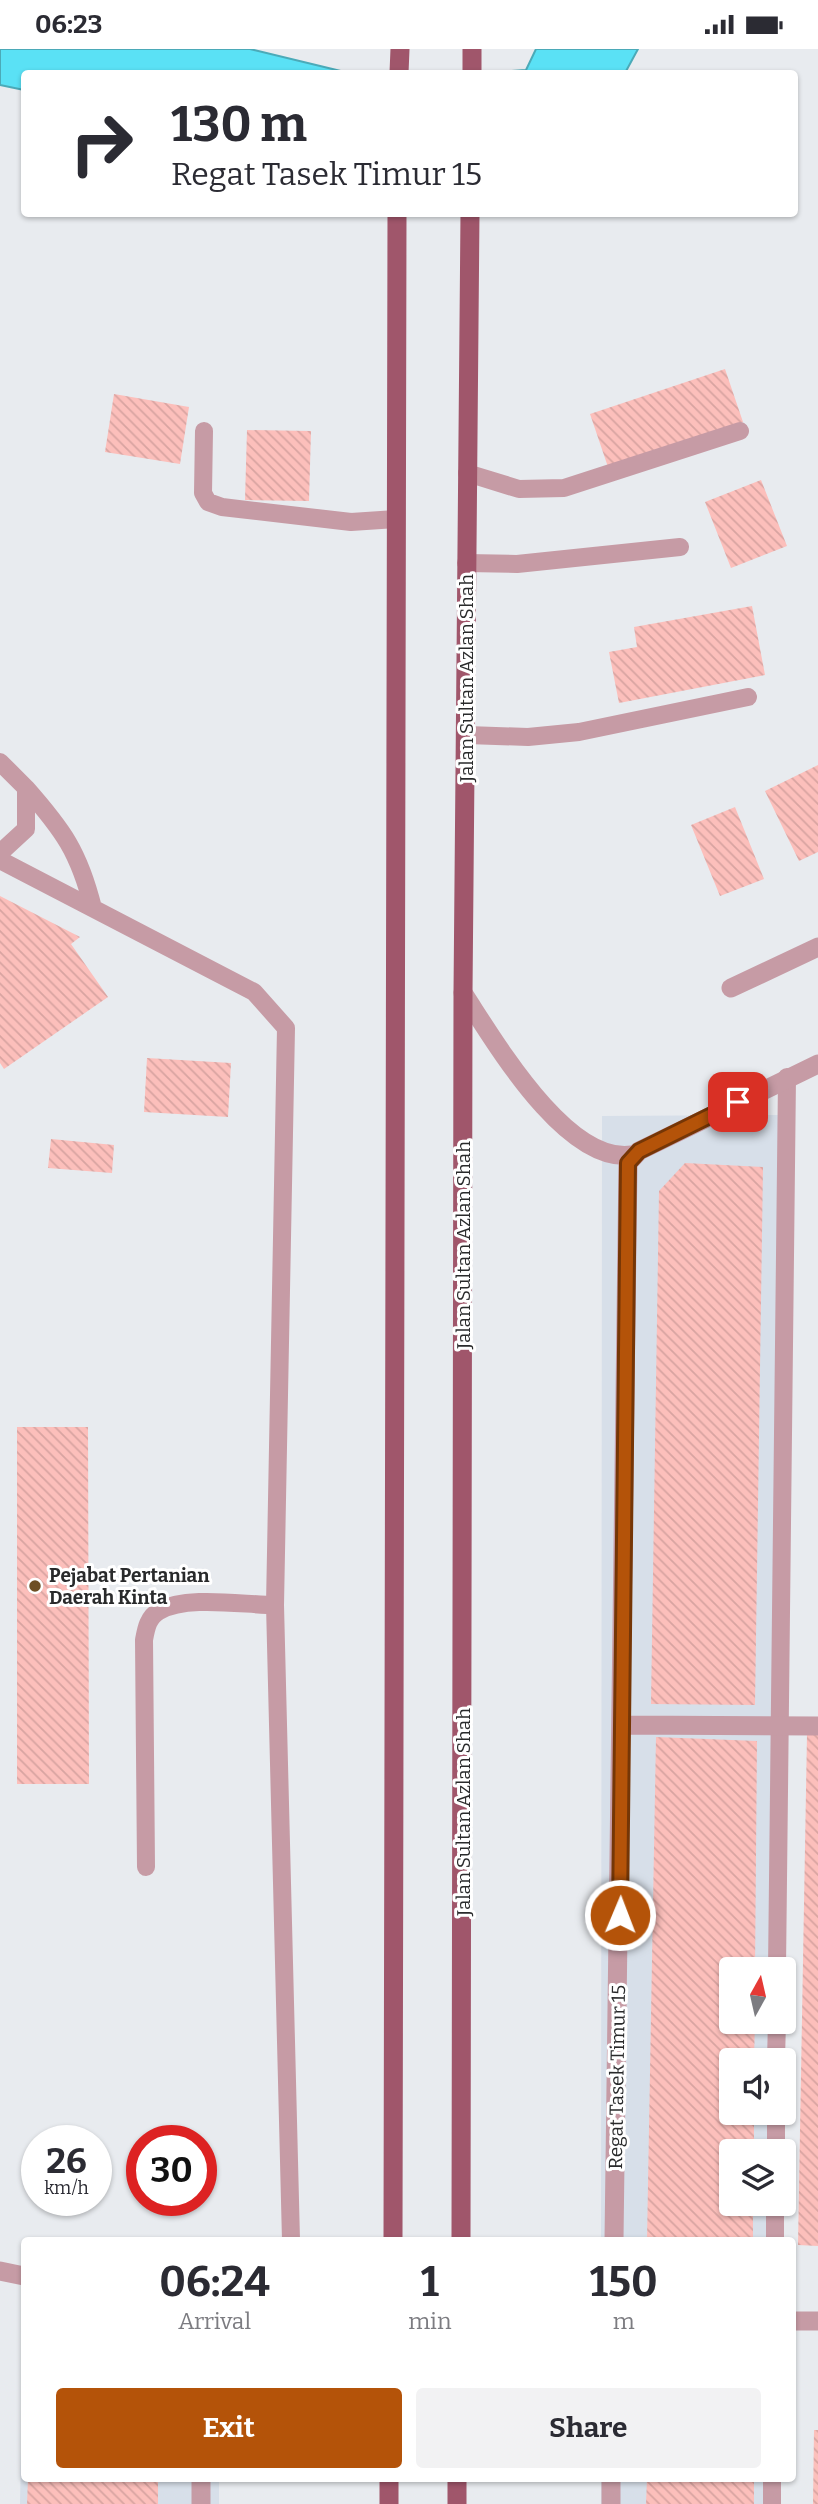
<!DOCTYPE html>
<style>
body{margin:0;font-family:Bitter,serif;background:#f2f2f3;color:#2b2b33;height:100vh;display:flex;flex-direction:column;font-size:26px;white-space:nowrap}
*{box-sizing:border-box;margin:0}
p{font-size:23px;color:#7c7c81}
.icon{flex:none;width:38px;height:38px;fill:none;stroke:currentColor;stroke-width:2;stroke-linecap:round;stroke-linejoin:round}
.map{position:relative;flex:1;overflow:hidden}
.drawer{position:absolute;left:21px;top:2188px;width:775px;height:245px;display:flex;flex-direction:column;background:#fff;border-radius:7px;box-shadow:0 2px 5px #0004}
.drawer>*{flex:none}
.hud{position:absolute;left:21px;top:21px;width:777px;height:147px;border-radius:7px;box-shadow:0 2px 5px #0004;background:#fff;color:#2b2b33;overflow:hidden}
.needle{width:46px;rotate:8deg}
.tools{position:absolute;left:719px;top:1908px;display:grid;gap:14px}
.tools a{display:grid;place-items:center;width:77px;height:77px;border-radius:7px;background:#fff;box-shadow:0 2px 5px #0004;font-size:35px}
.speed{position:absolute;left:21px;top:2076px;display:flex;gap:14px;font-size:35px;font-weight:700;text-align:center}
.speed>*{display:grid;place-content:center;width:91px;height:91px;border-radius:50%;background:#fff;box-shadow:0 2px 5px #0004;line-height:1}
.speed small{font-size:18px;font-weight:400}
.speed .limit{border:10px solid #d22;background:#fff;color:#111}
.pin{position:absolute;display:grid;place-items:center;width:60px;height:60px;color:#fff;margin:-30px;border-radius:14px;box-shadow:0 4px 10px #0006}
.me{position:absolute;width:77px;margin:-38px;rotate:1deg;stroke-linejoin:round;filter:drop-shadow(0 0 5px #0008)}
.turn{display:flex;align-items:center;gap:24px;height:147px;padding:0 35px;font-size:32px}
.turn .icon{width:91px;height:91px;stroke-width:2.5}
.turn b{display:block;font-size:49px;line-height:60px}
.eta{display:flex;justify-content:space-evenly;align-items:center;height:119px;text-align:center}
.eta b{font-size:42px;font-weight:700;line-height:49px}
.action{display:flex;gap:14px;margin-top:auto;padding:14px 35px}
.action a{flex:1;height:80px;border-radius:7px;background:#b45309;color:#fff;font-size:28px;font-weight:700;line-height:80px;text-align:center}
.action a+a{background:#f2f2f3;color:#2b2b33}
.status{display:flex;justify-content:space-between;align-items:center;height:49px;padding:0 35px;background:#fff;direction:ltr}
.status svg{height:19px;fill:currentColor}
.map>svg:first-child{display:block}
</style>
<div class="status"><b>06:23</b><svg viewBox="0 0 49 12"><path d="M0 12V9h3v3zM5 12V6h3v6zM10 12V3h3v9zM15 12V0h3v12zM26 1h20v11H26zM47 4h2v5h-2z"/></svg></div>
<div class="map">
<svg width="818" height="2455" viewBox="0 0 818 2455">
<defs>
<pattern id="building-back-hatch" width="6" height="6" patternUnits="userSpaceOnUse" patternTransform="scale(1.75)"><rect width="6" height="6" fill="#fcbfbb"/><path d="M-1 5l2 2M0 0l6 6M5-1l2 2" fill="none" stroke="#d8a4a1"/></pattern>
</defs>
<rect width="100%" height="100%" fill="#e8ebef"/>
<path fill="#d7dfe9" d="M 784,1066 L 778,1920 L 732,1920 L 732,1972 L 777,1972 L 777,2011 L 732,2011 L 732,2063 L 776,2063 L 776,2102 L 732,2102 L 732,2154 L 776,2154 L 776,2191 L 601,2191 L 602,1067 Z
M 24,2243 L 24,2429 L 219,2429 L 219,2455 L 20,2455 Z
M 601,2429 L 774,2429 L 774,2455 L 601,2455 Z"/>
<path fill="#5ae1f5" stroke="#4baab8" stroke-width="2" d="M 0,0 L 250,0 L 349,24 L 24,24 L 24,41 L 0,36 Z
M 536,0 L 638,0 L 625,24 L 480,24 L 526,21 Z"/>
<path fill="url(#building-back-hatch)" d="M 725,320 L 743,373 L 608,418 L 590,365 Z
M 114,345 L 189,358 L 180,415 L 105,403 Z
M 247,381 L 311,382 L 309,452 L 245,451 Z
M 761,431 L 787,497 L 731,519 L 705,453 Z
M 752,557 L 765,626 L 619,654 L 609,603 L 637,598 L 634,578 Z
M 818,716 L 818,803 L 799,812 L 765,742 Z
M 735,758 L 764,830 L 720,847 L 691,776 Z
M 0,847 L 80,888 L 71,895 L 108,948 L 4,1020 L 0,1014 Z
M 147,1009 L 231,1014 L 228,1068 L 144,1063 Z
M 51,1090 L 114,1096 L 112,1124 L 48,1119 Z
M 685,1114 L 763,1118 L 755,1656 L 651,1655 L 659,1142 Z
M 17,1378 L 88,1378 L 89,1735 L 17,1735 Z
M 807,1685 L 818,1685 L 818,2197 L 798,2196 Z
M 656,1688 L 757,1692 L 755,1920 L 732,1920 L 732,1972 L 755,1972 L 754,2011 L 732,2011 L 732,2063 L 754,2063 L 754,2102 L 732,2102 L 732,2154 L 753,2154 L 753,2191 L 647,2191 Z
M 814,2381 L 818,2381 L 818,2455 L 813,2455 Z
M 28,2429 L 158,2429 L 158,2455 L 27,2455 Z
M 647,2429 L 754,2429 L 754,2455 L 646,2455 Z"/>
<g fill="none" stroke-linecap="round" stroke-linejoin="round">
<path stroke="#c69ba5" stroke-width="18" d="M 204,382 L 203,444 L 208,453 L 222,458 L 351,473 L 396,470
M 467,424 L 519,440 L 564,439 L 740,382
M 466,514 L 517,515 L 680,498
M 467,686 L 528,688 L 579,683 L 748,648
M 0,713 L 26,739 L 26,780 L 0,804
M 26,739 C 63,781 79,803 93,859
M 0,811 L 254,943 L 286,979 L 275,1556 L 291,2191
M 146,1818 L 144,1591 C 146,1580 148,1568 159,1562 C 187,1546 243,1556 275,1556
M 777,1920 L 787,1028
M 776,2011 L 777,1972
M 776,2102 L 776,2063
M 775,2191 L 775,2154
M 772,2455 L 772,2429"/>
<path stroke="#c69ba5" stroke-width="19" d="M 731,939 L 818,898
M 463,944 C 494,991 566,1116 632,1106
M 623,1676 L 818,1677
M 614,2191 L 628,1114 L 639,1102 L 818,1015
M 0,2222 L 24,2227
M 201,2429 L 201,2455
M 611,2455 L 611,2429"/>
<path stroke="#c69ba5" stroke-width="19" d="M 793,2272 L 818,2272"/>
<path stroke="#a0566b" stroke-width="19" d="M 399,24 L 400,0
M 472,24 L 472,0
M 393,2191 L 397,164
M 461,2191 L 463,944 L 470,164
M 389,2455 L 389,2429
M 457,2455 L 457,2429"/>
</g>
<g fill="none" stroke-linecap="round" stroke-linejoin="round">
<defs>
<path id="route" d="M 620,1866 L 628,1114 L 639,1102 L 738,1053"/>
</defs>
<use href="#route" stroke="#753606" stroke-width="18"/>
<use href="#route" stroke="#b45309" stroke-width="12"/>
</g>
<circle fill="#6d4f24" stroke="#fff" stroke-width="2.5" cx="35" cy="1537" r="7"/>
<g text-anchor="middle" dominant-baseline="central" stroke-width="6" stroke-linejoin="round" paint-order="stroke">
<g font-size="19" fill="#292a2b" stroke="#fff">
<text transform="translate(466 629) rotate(-90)">Jalan Sultan Azlan Shah</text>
<text transform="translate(463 1196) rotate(-90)">Jalan Sultan Azlan Shah</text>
<text transform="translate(463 1763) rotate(-90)">Jalan Sultan Azlan Shah</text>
<text transform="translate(617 2028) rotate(-89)">Regat Tasek Timur 15</text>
</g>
<g font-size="19" font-weight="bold" fill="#292a2b" stroke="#fff" text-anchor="start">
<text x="49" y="1526">Pejabat Pertanian<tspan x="49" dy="22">Daerah Kinta</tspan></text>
</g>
</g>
</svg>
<div class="tools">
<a><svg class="needle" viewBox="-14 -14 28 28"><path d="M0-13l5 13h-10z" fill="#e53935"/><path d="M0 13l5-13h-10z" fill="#7c7c81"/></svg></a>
<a><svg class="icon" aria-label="sound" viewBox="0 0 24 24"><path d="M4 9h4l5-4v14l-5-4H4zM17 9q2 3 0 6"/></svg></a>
<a><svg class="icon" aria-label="layers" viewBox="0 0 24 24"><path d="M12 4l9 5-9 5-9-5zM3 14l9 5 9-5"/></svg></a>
</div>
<div class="speed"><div>26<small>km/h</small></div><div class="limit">30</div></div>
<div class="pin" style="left:738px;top:1053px;background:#d93025"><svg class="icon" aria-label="arrive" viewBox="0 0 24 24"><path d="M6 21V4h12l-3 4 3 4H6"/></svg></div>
<svg class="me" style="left:620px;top:1866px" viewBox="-20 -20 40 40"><circle r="17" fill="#b45309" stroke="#fff" stroke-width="3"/><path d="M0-11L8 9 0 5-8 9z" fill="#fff"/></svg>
<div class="hud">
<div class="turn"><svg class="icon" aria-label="right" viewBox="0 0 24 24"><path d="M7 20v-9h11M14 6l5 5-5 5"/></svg><div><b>130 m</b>Regat Tasek Timur 15</div></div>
</div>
<section class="drawer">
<div class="eta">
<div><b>06:24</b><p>Arrival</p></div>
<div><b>1</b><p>min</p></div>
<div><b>150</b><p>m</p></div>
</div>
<div class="action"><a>Exit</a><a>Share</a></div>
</section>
</div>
